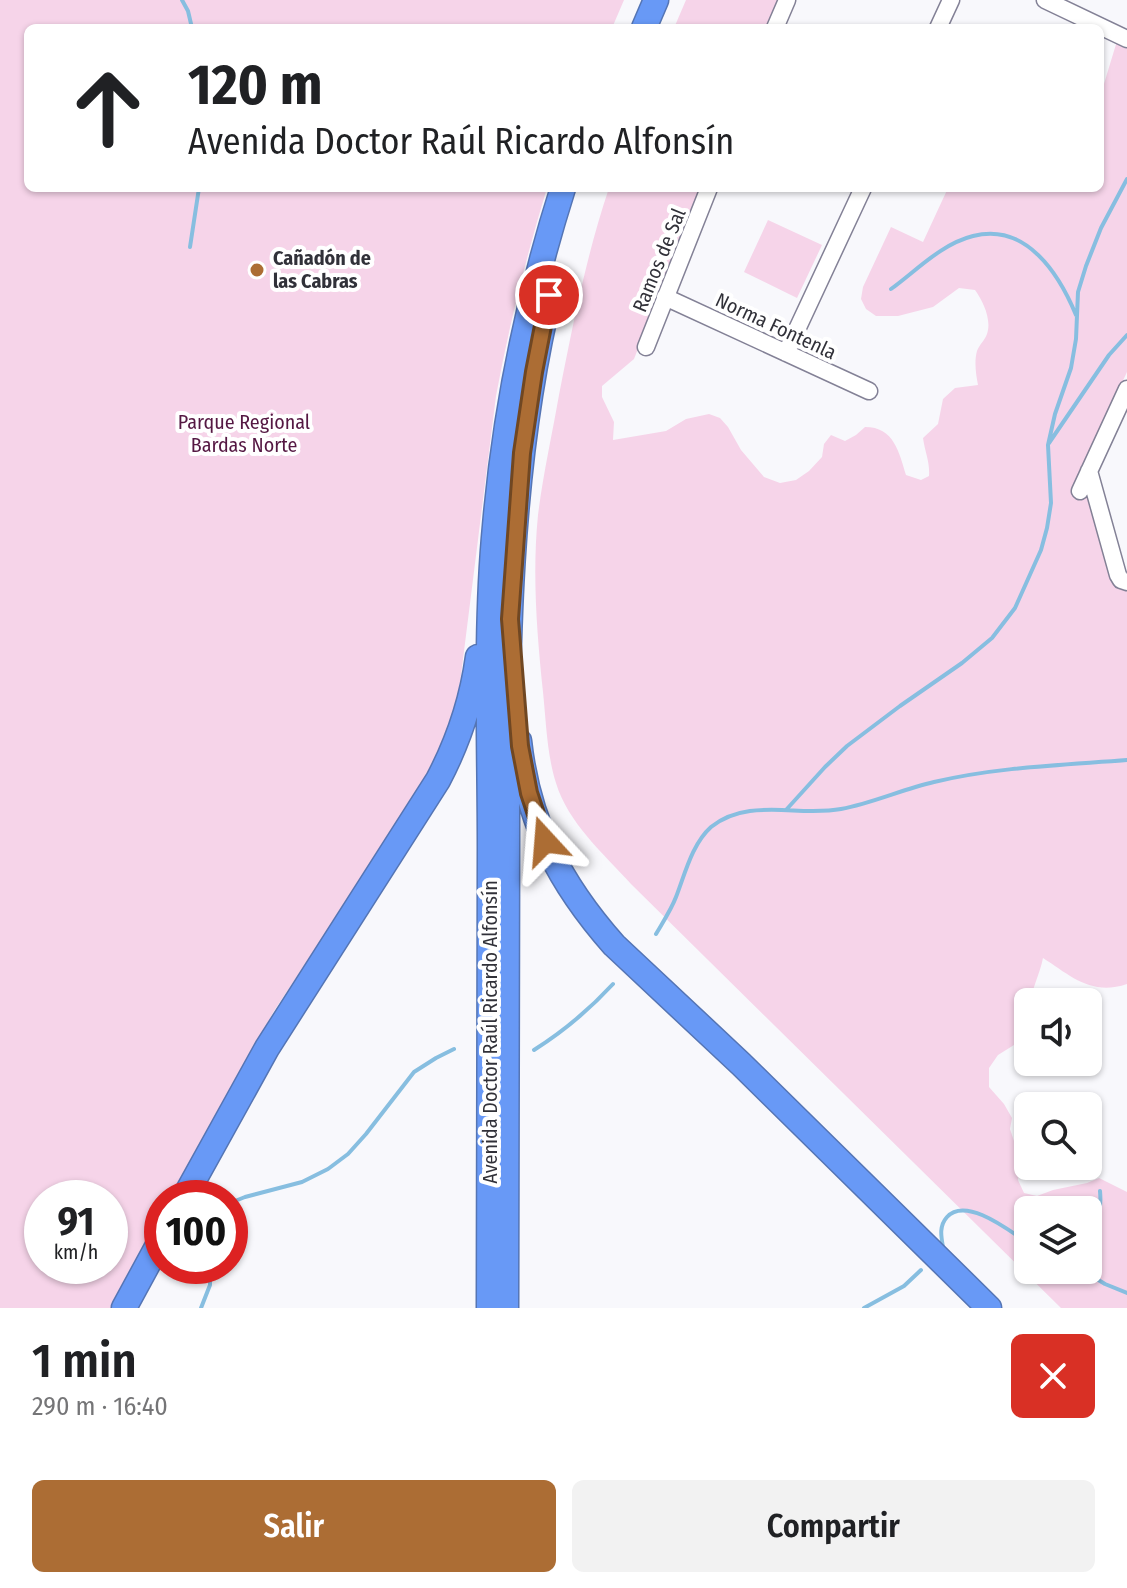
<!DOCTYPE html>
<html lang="es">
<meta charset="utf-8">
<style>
body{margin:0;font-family:"Fira Sans Condensed",sans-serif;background:#f2f2f2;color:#202124;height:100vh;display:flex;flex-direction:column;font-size:30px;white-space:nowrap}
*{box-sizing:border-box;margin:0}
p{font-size:26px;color:#757577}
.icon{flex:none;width:44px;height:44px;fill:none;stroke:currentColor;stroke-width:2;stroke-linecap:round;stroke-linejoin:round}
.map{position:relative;height:1308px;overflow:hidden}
.panel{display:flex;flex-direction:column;background:#fff;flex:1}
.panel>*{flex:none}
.banner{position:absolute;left:24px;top:24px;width:1080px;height:168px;border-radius:12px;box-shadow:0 2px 6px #0004;background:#fff;color:#202124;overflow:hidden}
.buttons{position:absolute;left:1014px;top:988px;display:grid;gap:16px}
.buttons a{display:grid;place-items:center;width:88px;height:88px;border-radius:12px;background:#fff;box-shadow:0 2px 6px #0004;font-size:40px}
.speed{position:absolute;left:24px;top:1180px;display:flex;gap:16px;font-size:40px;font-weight:700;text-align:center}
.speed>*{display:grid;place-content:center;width:104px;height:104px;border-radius:50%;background:#fff;box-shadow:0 2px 6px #0004;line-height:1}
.speed small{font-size:20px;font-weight:400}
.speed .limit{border:12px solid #d22;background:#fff;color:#111}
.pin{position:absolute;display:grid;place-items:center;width:68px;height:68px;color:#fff;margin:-34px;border:4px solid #fff;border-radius:50%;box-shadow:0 2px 8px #0007}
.me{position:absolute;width:88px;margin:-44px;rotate:341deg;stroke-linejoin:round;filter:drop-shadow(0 0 6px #0008)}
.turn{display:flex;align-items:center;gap:28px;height:168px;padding:0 32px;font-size:36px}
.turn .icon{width:104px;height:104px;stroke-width:2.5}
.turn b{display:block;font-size:56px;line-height:68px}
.round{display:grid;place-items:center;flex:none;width:84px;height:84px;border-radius:12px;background:#f2f2f2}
.headline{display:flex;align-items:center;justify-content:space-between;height:136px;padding:0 32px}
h1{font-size:48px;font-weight:600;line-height:60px}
.button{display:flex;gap:16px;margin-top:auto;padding:16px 32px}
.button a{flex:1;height:92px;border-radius:12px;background:#ac6d34;color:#fff;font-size:32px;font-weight:600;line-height:92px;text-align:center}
.button a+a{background:#f2f2f2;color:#202124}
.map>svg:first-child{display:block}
</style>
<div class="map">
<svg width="1127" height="1308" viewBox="0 0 1127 1308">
<rect width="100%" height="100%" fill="#f8f8fc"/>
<path fill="#f6d4e9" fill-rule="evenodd" d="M 0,0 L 624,0 L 612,28 L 28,28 L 28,188 L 547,188 C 526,257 509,326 496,396 L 459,691 L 453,719 L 443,746 L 417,795 L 274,1011 L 171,1198 L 162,1198 L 162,1215 L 111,1308 L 0,1308 ZM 42,1198 L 110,1198 L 110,1266 L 42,1266 Z
M 686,0 L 779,0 L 767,28 L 674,28 Z
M 1117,41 L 1127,46 L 1127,372 L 1072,489 L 1085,496 L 1088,491 L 1113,582 L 1120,589 L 1127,591 L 1127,984 C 1091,996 1071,976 1043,958 C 1040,974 1032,987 1031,1002 L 1028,1002 L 1026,1028 L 1014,1045 L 998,1055 L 989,1068 L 989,1087 L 1004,1104 L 1012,1118 L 1010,1129 L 1016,1147 L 1019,1165 L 1018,1180 L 1024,1193 L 1037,1196 L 1053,1190 L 1087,1183 L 1099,1178 L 1127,1192 L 1127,1308 L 1061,1308 L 631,884 C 604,854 568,823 556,783 C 547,755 546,721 543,692 C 537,634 532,574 538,515 C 543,475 552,435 559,395 C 573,324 586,257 609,188 L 701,188 L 634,359 L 602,386 L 602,397 L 614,422 L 613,440 L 666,431 L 686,419 L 709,414 L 720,418 L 728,427 L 741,450 L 764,477 L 780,483 L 796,480 L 809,471 L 822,457 L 824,444 L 831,435 L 845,441 L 856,435 L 865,427 C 894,427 899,452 906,475 L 921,480 L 929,476 C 930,461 925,453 923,438 L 938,424 L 943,399 L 955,388 L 978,385 C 976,374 974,362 977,351 C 979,345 985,340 987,334 C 992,320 983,301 975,290 L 959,288 L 933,307 L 898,316 L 876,316 L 866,309 L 861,299 L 863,287 L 891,227 L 923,242 L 948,188 L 1100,188 L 1100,97 ZM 1028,1210 L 1088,1210 L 1088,1270 L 1028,1270 Z
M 768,220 L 822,245 L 797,298 L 744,272 Z"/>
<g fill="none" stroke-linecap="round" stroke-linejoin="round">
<path stroke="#87bee0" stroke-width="4" d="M 182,0 L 188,11 L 192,28
M 190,247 L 199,188
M 891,289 C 916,271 941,244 973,236 C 1026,222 1059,274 1076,315
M 1049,443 L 1109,355 L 1127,335
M 786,810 L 825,767 L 847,746 L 900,706 L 962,663 L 992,638 L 1015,608 L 1041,550 L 1047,528 L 1051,503 L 1048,445 L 1055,414 L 1071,368 L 1076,339 L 1078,292 L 1086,266 L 1101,228 L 1127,179
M 656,934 C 663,922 671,910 676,897 C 685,874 692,844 711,827 C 748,797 798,817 841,809 C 873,803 903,789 934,782 C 997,767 1063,765 1127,760
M 534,1050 C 564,1031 589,1010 613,984
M 230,1203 L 245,1197 L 302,1182 L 328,1169 L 348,1154 L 366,1134 L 414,1072 L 436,1058 L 454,1049
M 1088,1244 C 1097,1225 1102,1213 1100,1191
M 943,1247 C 941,1236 939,1226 947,1217 C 966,1196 1010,1231 1028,1243
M 1082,1270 L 1105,1284 L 1127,1293
M 201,1308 L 210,1285 L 210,1266
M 864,1308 L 904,1286 L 921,1270"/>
<defs>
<path id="minor" d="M 1045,0 L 1127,39
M 775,28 L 787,0
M 938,28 L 951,0
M 665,297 L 869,391
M 646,347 L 709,188
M 786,353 L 863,188
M 1089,471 L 1118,575 L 1121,580 L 1127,582
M 1080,491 L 1127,389"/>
<path id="highway" d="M 644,28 L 656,0
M 519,741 C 528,823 560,884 614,945 L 741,1064 L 989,1308
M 184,1198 L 267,1048 L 438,780 C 459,740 472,701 478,657
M 124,1308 L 162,1238
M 489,1308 C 489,1154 490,1001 490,847 C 490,741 485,632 495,526 C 505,411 528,298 563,188
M 506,1308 C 507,1151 507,994 507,837 C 507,654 507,469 551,290"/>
</defs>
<use href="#minor" stroke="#838196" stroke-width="19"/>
<use href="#highway" stroke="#5575b4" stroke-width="27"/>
<use href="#minor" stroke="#fff" stroke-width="16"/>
<use href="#highway" stroke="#6899f6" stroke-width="24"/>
</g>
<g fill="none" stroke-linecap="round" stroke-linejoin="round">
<defs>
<path id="route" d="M 545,841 L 529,793 L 520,746 L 510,619 L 522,453 L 534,372 L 549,295"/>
</defs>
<use href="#route" stroke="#704722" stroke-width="20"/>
<use href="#route" stroke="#ac6d34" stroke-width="14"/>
</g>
<circle fill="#ac6d34" stroke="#fff" stroke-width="3" cx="257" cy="270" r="8"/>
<g text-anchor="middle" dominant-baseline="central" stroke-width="8" stroke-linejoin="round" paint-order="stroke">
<g font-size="20" font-weight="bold" fill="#313139" stroke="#fff" text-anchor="start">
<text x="273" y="258">Cañadón de<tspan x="273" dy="23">las Cabras</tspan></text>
</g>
<g font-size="20" fill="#313139" stroke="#fff">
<text transform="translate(659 260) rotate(-68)">Ramos de Sal</text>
<text transform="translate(776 326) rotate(25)">Norma Fontenla</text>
<text transform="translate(490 1032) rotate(-90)">Avenida Doctor Raúl Ricardo Alfonsín</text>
</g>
<g font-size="20" fill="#551843" stroke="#fff">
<text x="244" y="422">Parque Regional<tspan x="244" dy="23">Bardas Norte</tspan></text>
</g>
</g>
</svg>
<div class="buttons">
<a><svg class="icon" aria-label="sound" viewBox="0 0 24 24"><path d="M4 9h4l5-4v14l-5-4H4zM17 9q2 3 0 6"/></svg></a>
<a><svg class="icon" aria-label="search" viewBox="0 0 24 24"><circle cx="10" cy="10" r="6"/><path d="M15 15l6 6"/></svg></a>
<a><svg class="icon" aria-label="layers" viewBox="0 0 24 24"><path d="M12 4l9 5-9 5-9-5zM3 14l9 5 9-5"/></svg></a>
</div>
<div class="speed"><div>91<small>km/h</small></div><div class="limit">100</div></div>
<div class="pin" style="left:549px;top:295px;background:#d93025"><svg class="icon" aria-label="arrive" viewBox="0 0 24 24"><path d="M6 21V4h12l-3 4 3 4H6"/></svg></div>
<svg class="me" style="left:545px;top:841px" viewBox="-20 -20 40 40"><path d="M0-17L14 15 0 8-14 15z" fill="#ac6d34" stroke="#fff" stroke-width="4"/></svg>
<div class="banner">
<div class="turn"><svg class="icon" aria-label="ahead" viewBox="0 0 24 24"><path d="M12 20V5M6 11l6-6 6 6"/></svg><div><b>120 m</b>Avenida Doctor Raúl Ricardo Alfonsín</div></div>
</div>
</div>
<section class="panel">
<div class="headline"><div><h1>1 min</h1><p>290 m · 16:40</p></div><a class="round" style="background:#d93025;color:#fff"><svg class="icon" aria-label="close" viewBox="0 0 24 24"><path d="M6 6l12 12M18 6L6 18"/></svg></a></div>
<div class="button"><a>Salir</a><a>Compartir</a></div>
</section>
